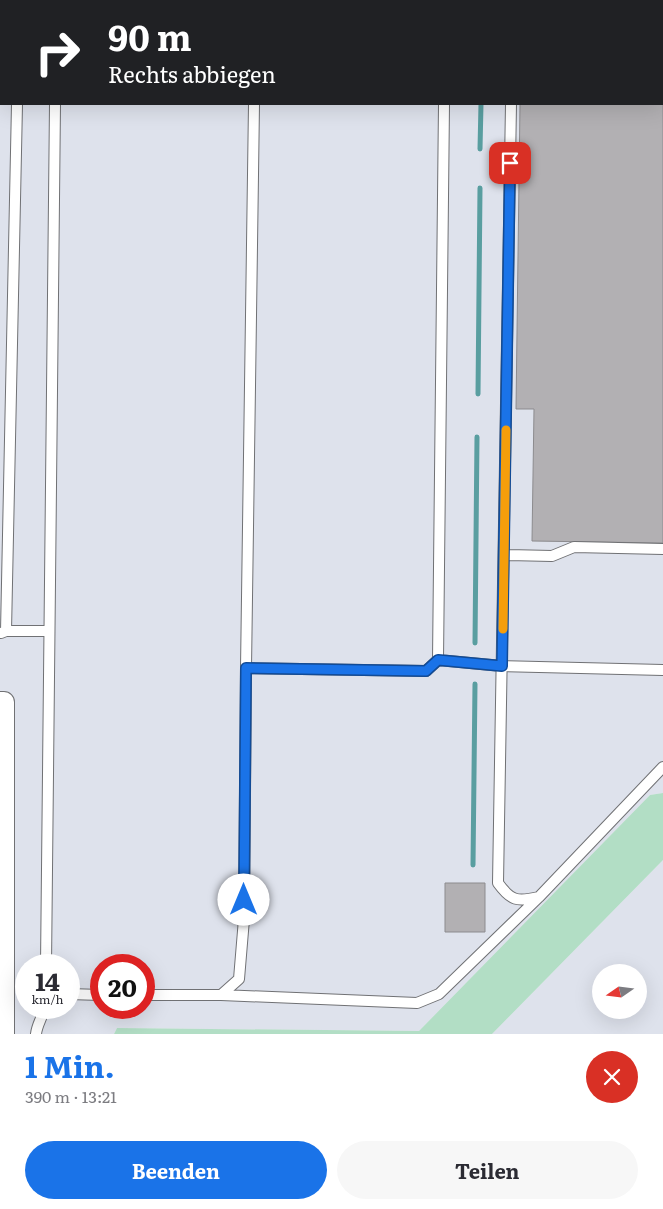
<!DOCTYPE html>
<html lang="de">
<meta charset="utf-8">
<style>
body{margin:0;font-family:Literata,serif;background:#f7f7f7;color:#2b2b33;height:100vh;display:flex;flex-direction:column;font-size:19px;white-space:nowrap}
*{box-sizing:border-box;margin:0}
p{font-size:16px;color:#7c7c81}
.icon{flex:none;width:28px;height:28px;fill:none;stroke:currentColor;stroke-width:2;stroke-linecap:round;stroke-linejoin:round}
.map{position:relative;height:1034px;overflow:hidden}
.details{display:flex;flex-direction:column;background:#fff;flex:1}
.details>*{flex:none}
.banner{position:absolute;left:0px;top:0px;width:664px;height:105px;box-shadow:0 5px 20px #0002;background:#202124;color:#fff;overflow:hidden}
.needle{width:32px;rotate:256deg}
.controls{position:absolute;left:592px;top:964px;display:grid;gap:10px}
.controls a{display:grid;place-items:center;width:55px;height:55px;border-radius:50%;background:#fff;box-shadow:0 5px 20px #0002;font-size:25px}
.speed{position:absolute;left:15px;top:954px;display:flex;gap:10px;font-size:25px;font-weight:700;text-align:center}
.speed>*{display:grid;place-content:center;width:65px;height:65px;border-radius:50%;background:#fff;box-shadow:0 5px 20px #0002;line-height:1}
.speed small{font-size:12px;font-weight:400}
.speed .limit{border:8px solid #d22;background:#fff;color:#111}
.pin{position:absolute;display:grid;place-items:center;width:42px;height:42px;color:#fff;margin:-21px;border-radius:10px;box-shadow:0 2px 8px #0006}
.me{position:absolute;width:55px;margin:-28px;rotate:0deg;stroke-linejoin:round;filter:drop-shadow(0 0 4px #0008)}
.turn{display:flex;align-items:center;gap:18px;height:105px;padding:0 25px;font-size:22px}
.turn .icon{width:65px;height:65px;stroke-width:2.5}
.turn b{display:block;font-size:35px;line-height:42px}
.round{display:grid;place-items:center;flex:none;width:52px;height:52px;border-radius:26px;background:#f7f7f7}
.headline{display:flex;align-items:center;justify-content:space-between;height:85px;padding:0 25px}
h1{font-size:30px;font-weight:700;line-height:38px;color:#1a73e8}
.action{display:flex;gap:10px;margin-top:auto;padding:10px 25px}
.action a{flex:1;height:58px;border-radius:30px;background:#1a73e8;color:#fff;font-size:20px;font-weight:700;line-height:58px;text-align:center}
.action a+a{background:#f7f7f7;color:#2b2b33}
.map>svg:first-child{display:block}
</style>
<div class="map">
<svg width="663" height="1034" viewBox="0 0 663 1034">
<rect width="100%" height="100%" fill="#edeef1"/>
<path fill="#dee2ec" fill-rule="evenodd" d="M 0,0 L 663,0 L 663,793 L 650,795 L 419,1031 L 117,1028 L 114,1034 L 0,1034 ZM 1,1 L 662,1 L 662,104 L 1,104 ZM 26,965 L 69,965 L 69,1008 L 26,1008 ZM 101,965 L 144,965 L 144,1008 L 101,1008 Z
M 663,860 L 663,1034 L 492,1034 ZM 601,972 L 639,972 L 639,1010 L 601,1010 Z"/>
<path fill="#b2dec5" d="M 663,793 L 663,860 L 492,1034 L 114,1034 L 117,1028 L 419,1031 L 650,795 Z"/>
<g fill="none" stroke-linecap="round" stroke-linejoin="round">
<path stroke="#599ea0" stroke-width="5" d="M 482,1 L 482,0
M 480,149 L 481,104
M 478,394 L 480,188
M 475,643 L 477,437
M 473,865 L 475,684"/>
</g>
<path fill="#b2b0b3" stroke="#8c8b8e" d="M 521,0 L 663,0 L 663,543 L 532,541 L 534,409 L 516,409 L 520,104 L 662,104 L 662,1 L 521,1 Z
M 445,883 L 485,883 L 485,932 L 445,932 Z"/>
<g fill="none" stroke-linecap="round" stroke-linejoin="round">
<defs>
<path id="service" d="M 19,1 L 19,0
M 56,1 L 56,0
M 255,1 L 255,0
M 445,1 L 445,0
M 513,1 L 513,0
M 511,104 L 498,883 C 511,901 517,902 539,897 L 663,767
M 504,555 L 552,556 L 574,547 L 663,549
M 6,631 L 17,104
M 1,633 L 6,631 L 48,631
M 438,660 L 444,104
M 246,668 L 426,671 L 438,660 L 502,666 L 663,670
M 46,965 L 55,104
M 69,994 L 101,995
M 144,995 L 221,995 L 239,979 L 244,919 L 246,668 L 254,104
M 221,995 L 417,1003 L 439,994 L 538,898
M 36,1034 C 37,1024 43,1017 44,1008"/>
<path id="minor" d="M 0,702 L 4,702 L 4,1034"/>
</defs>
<use href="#service" stroke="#707174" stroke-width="12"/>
<use href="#minor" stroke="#707174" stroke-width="22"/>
<use href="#service" stroke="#fff" stroke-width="10"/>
<use href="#minor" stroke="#fff" stroke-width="20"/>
</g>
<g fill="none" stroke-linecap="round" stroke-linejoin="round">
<defs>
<path id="route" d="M 244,900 L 246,668 L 426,671 L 438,660 L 502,666 L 510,163"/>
</defs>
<use href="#route" stroke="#114b97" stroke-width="12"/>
<use href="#route" stroke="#1a73e8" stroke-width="9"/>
<path stroke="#f59e0b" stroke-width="9" d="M 503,629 L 506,430"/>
</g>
</svg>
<div class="controls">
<a><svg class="needle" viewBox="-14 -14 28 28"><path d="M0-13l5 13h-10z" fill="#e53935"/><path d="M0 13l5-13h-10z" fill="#7c7c81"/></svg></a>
</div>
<div class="speed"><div>14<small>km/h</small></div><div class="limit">20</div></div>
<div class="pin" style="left:510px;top:163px;background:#d93025"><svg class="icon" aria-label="arrive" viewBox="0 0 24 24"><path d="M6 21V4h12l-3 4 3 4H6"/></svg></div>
<svg class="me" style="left:244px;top:900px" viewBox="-20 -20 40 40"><circle r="19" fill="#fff"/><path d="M0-13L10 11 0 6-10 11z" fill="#1a73e8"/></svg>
<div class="banner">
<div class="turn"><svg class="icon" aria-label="right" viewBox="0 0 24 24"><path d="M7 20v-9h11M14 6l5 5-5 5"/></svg><div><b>90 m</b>Rechts abbiegen</div></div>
</div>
</div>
<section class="details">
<div class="headline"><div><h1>1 Min.</h1><p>390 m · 13:21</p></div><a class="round" style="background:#d93025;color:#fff"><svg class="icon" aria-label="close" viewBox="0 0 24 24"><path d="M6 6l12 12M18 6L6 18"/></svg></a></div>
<div class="action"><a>Beenden</a><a>Teilen</a></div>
</section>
